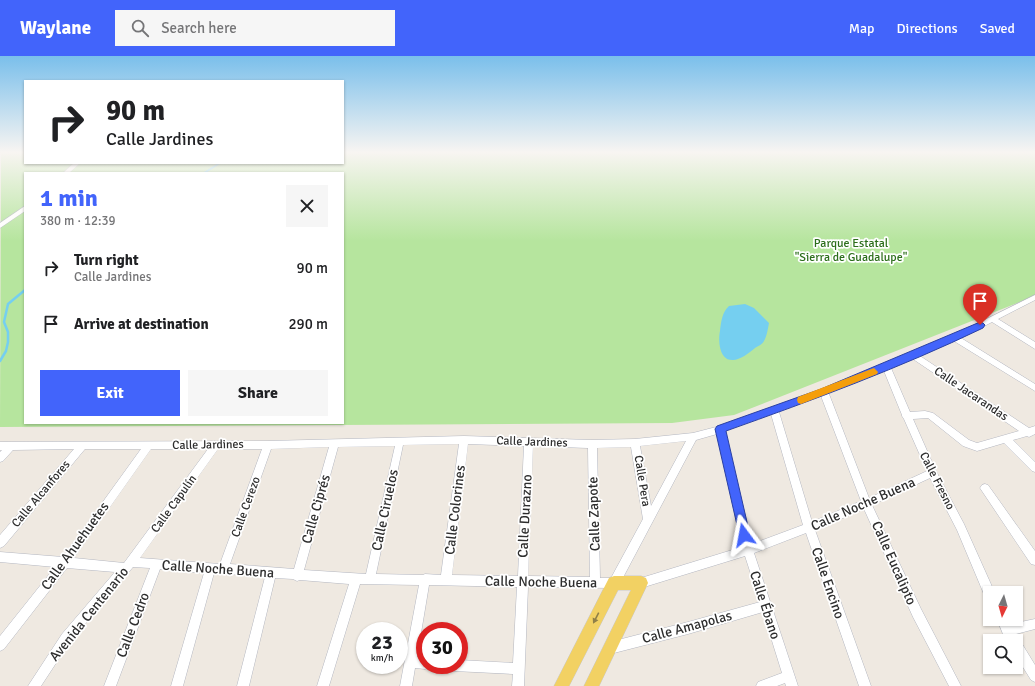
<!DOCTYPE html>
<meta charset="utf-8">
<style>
body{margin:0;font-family:Signika,sans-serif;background:#f6f6f6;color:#202124;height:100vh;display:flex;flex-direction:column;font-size:15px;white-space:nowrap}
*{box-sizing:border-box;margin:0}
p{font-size:13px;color:#757577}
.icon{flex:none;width:22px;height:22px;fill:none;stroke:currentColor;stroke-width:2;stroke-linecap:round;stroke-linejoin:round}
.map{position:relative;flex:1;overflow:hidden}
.details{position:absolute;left:24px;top:116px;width:320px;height:252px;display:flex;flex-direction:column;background:#fff;border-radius:0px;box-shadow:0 1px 3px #0004}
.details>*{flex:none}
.top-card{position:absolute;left:24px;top:24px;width:320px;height:84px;border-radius:0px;box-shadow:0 1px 3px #0004;background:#fff;color:#202124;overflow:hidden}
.needle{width:26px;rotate:185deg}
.buttons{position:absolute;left:983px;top:530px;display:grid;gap:8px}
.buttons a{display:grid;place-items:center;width:40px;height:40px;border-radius:0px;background:#fff;box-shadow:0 1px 3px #0004;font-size:20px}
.speed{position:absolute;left:356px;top:566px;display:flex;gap:8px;font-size:20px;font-weight:700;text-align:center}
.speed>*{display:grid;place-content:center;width:52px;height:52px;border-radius:50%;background:#fff;box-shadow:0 1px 3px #0004;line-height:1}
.speed small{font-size:10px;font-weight:400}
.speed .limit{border:6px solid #d22;background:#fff;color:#111}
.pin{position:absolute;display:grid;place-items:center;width:34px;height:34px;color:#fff;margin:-41px -17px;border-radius:50% 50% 50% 0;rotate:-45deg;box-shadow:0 0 4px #0007}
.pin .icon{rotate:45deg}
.me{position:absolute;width:44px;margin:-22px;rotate:347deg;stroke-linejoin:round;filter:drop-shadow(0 0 3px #0008)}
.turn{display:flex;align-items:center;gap:14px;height:84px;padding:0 16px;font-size:18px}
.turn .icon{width:52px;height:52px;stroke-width:2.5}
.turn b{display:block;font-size:28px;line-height:34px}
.round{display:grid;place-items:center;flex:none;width:42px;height:42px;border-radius:0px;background:#f6f6f6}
.summary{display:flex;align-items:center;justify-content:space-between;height:68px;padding:0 16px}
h1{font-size:24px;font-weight:700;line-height:30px;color:#4264fb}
.cta{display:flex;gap:8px;margin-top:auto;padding:8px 16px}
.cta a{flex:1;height:46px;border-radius:0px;background:#4264fb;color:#fff;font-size:16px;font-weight:700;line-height:46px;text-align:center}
.cta a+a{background:#f6f6f6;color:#202124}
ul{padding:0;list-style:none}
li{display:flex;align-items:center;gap:12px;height:56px;padding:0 16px}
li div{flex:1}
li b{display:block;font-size:15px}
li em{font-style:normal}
header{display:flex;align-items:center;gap:24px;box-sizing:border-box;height:56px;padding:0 20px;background:#4264fb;color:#fff}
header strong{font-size:19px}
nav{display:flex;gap:22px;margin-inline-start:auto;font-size:14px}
.search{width:280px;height:36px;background:#f6f6f6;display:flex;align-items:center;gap:10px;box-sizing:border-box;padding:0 14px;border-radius:0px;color:#757577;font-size:15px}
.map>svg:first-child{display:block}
</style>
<header>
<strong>Waylane</strong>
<div class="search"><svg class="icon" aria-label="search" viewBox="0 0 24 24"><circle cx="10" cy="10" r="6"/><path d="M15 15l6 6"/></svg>Search here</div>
<nav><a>Map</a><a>Directions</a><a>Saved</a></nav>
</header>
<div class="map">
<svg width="1035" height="630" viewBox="0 0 1035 630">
<rect width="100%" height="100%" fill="#efe9e1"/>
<path fill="#b6e59e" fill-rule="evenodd" d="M 1,96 L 25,96 L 25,107 L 343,107 L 343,96 L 1035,96 L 1035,240 L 734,359 L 672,367 L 0,371 ZM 25,117 L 343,117 L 343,367 L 25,367 Z"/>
<path fill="#75cff0" d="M 745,248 L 754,252 L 769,267 C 768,272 767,280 764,285 C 763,288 758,290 755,292 C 749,297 740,304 733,304 C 719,305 718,284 720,275 C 721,266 722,256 729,250 Z"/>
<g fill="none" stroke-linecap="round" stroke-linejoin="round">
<path stroke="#75cff0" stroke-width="2" d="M 204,117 L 220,107"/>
<path stroke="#75cff0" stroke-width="2.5" d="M 0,305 L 6,295 L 8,286 L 8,276 L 4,266 L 8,248 L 25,234"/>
<defs>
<path id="minor" d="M 74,107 L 80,107 L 69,117 L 63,117 Z
M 25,150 L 25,155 L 0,172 L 0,167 Z
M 1035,239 L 1035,244 L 998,263 L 1035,286 L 1035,293 L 992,266 L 961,282 L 1035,328 L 1035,335 L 954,285 L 920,300 L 1029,372 L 1035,370 L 1035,378 L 1029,381 L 1027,380 L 1013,384 L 1035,406 L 1035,416 L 1032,415 L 1004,387 L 977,395 L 963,390 L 928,362 L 913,363 L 936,415 L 964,468 L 994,535 L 994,537 L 990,537 L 990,544 L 986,543 L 957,474 L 930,422 L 872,449 L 921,553 L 961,630 L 949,630 L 913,561 L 864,453 L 815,474 L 871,630 L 859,630 L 806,477 L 754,497 L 798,630 L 786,630 L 785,627 L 777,630 L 756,630 L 758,626 L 782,617 L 763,556 L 688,578 L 610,598 L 606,596 L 604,592 L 606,588 L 610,586 L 688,566 L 760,546 L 745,500 L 641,532 L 637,531 L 636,527 L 637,523 L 641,522 L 742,491 L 717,378 L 696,384 L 618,531 L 614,532 L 528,531 L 524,630 L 512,630 L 513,618 L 454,615 L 450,613 L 448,609 L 459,609 L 459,604 L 513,607 L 517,531 L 429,529 L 417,601 L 425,601 L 425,609 L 430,609 L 429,611 L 425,613 L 415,612 L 412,630 L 400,630 L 419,529 L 360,528 L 329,630 L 317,630 L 349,528 L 300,524 L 297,525 L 293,523 L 275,522 L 249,630 L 237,630 L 265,521 L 214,517 L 183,630 L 171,630 L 204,517 L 160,513 L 116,630 L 104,630 L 150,512 L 133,511 L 70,586 L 41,630 L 28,630 L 62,578 L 115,516 L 67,512 L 4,593 L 0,595 L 0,580 L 55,511 L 0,506 L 0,496 L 63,501 L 141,393 L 85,393 L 4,490 L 0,492 L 0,479 L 74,393 L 13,394 L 3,405 L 0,406 L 0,396 L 2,394 L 0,394 L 0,386 L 268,385 L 464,380 L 592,384 L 635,383 L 693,377 L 720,370 L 821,334 L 883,309 L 952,280 ZM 913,303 L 1019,375 L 977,387 L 969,384 L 933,357 L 925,355 L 910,356 L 891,312 ZM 884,315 L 902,359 L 902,360 L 904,363 L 927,415 L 869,442 L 829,338 ZM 821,340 L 861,445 L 812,466 L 779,356 ZM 771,358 L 803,469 L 752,488 L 725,375 ZM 686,385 L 651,450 L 640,390 ZM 459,388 L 441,519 L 425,518 L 423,519 L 376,518 L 403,389 ZM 468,388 L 524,390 L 518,520 L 452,519 ZM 395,390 L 366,518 L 304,514 L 338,391 ZM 533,390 L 588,392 L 590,521 L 528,520 ZM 329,391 L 294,513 L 230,508 L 271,393 ZM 631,391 L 643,463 L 611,522 L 600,522 L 597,392 ZM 151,393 L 208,393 L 124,507 L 74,502 ZM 218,393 L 262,393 L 220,508 L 140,502 Z
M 985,428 L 988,429 L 1035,495 L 1035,509 L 1031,508 L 982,435 L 980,432 L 982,429 Z
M 997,563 L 1008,563 L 1011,568 L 1035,563 L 1035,573 L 1016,578 L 1035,609 L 1035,626 L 1031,624 L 1016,600 L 1016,585 L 1008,585 L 1003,578 Z"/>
<path id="major" d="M 614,520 L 641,520 L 646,522 L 648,527 L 599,630 L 584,630 L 631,534 L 618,534 L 569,630 L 554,630 L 609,522 Z"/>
</defs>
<use href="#minor" stroke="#b4b7c1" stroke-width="1"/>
<use href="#major" stroke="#c9c9c9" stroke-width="1"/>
<use href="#minor" fill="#fff" fill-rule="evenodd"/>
<use href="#major" fill="#f2d163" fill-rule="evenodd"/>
</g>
<defs><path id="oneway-solid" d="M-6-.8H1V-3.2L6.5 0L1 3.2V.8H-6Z"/></defs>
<use fill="#908048" href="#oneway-solid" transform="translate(596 562) rotate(117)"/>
<linearGradient id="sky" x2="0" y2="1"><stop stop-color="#7abfeb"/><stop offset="0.52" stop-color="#f8f5f2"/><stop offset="1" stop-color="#f8f5f2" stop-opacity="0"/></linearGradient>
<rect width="1035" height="185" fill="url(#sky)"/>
<path fill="#4264fb" stroke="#2b41a3" d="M 980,266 L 983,267 L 985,269 L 983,272 C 900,312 813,344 726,375 L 750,479 L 748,482 L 744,484 L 740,482 L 715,373 L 717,370 L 821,333 Z"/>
<path fill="#f59e0b" d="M 874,312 L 878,316 L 877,318 L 801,348 L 798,347 L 797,344 L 798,341 Z"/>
<g text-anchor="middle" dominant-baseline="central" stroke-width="3.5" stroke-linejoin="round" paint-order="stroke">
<g font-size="12" fill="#2c6e1b" stroke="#fff">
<text x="851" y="187">Parque Estatal<tspan x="851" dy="14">"Sierra de Guadalupe"</tspan></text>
</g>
<g font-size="12" fill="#2e2e2e" stroke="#fff">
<text transform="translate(971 338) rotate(34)">Calle Jacarandas</text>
<text transform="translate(532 386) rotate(2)">Calle Jardines</text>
<text transform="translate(208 389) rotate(-1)">Calle Jardines</text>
<text transform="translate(642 425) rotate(81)">Calle Pera</text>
<text transform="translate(937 425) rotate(63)">Calle Fresno</text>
<text transform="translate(41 438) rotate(-50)">Calle Alcanfores</text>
<text transform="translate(174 448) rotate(-54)">Calle Capulín</text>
<text transform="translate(246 451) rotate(-70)">Calle Cerezo</text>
</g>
<g font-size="14" fill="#2e2e2e" stroke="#fff">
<text transform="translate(863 448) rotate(-24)">Calle Noche Buena</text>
<text transform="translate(316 453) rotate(-74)">Calle Ciprés</text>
<text transform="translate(385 454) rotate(-78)">Calle Ciruelos</text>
<text transform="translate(455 454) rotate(-83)">Calle Colorines</text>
<text transform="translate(594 458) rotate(-92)">Calle Zapote</text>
<text transform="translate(525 460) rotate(-87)">Calle Durazno</text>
<text transform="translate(75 490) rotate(-54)">Calle Ahuehuetes</text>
<text transform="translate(894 507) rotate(66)">Calle Eucalipto</text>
<text transform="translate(218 513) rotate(4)">Calle Noche Buena</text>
<text transform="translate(541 526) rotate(1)">Calle Noche Buena</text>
<text transform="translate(828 527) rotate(71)">Calle Encino</text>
<text transform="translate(765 549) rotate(72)">Calle Ébano</text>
<text transform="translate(89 558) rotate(-51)">Avenida Centenario</text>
<text transform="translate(133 569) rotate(-69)">Calle Cedro</text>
<text transform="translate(687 571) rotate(-15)">Calle Amapolas</text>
</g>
</g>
</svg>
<div class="buttons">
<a><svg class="needle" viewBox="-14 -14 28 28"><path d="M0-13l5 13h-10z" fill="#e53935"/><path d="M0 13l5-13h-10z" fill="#757577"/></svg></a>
<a><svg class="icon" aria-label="search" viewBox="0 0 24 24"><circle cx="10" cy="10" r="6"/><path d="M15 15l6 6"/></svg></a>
</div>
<div class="speed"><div>23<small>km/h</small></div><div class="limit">30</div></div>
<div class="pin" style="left:980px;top:269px;background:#d93025"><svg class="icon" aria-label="arrive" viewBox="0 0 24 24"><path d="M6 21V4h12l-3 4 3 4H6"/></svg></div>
<svg class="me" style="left:744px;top:479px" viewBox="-20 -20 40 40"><path d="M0-17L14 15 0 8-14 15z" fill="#4264fb" stroke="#fff" stroke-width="4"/></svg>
<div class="top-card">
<div class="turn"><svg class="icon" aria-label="right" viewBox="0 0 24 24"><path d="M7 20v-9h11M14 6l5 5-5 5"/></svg><div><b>90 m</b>Calle Jardines</div></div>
</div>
<section class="details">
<div class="summary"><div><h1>1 min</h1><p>380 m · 12:39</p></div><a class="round"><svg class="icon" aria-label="close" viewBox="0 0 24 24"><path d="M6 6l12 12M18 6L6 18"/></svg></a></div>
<ul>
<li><svg class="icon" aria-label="right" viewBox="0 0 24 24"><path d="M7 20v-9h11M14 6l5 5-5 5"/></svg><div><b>Turn right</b><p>Calle Jardines</p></div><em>90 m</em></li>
<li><svg class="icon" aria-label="arrive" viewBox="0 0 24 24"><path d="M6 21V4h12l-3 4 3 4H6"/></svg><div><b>Arrive at destination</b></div><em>290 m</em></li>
</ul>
<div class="cta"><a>Exit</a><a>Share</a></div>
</section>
</div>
